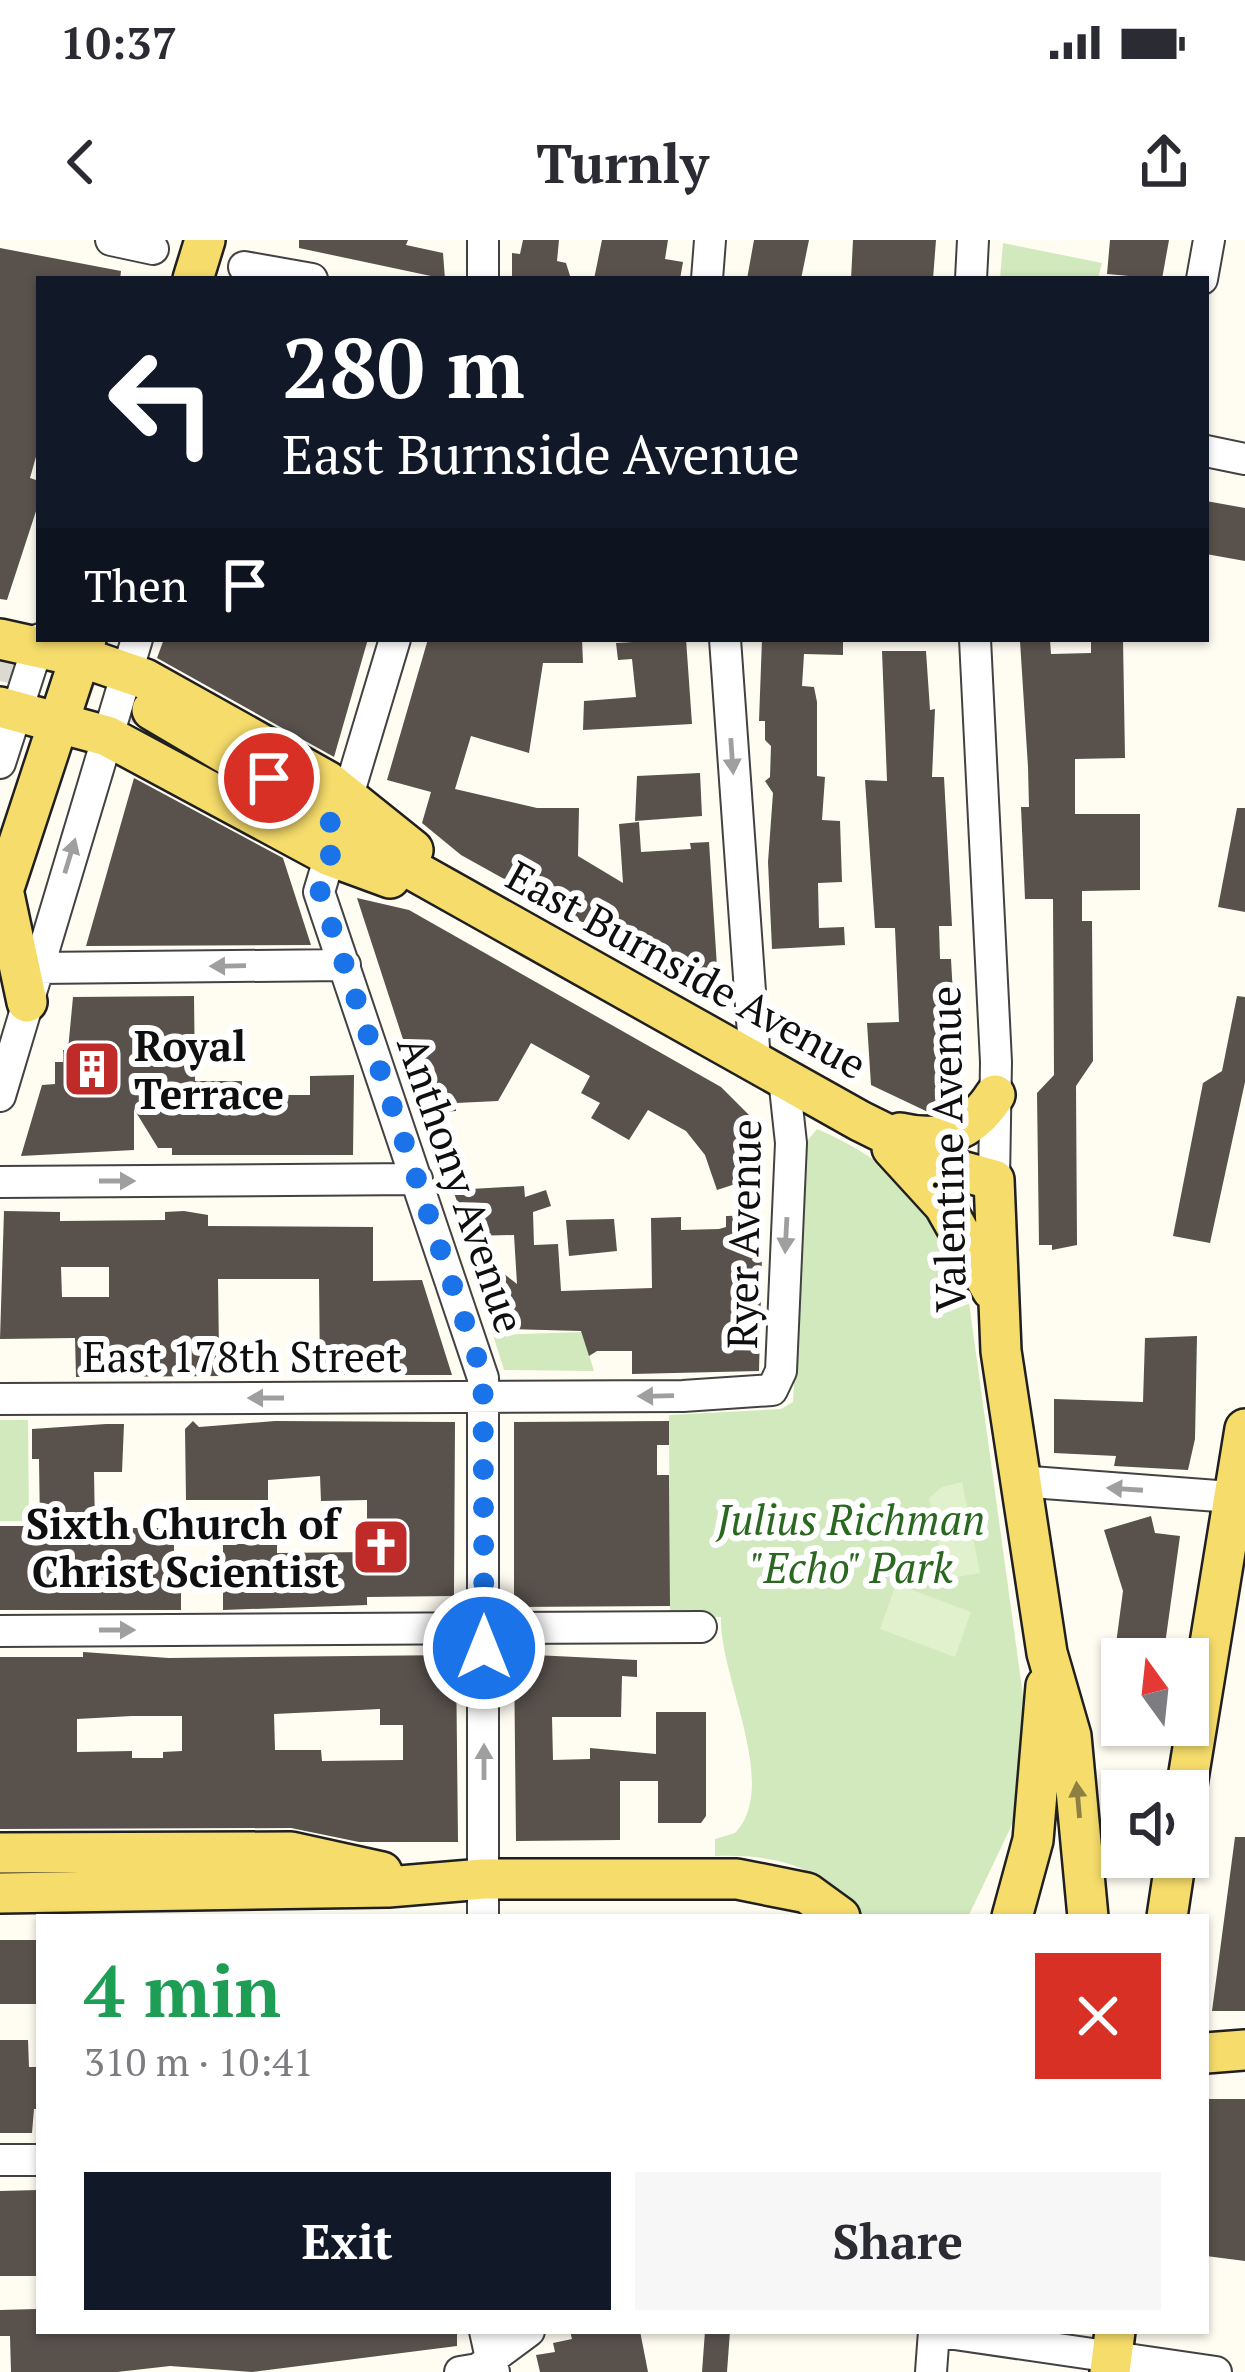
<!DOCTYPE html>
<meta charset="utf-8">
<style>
body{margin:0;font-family:"PT Serif",serif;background:#f7f7f7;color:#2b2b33;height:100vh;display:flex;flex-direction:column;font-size:45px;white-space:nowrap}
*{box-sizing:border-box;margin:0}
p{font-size:39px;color:#7c7c81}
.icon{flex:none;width:66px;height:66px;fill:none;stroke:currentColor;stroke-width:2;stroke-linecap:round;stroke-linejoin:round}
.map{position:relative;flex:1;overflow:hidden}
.side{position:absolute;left:36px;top:1674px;width:1173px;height:420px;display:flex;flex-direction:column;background:#fff;border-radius:0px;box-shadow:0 3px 9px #0004}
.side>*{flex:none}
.hud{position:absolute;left:36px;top:36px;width:1173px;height:366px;border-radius:0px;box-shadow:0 3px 9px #0004;background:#111827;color:#fff;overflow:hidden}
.needle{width:78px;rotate:345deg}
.controls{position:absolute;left:1101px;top:1398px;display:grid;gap:24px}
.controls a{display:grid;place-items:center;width:108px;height:108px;border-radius:0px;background:#fff;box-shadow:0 3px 9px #0004;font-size:60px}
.pin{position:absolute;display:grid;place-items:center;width:102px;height:102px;color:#fff;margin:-51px;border:6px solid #fff;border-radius:50%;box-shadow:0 3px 12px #0007}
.me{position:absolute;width:132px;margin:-66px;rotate:0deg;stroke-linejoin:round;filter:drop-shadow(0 0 9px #0008)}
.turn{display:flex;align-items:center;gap:42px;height:252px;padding:0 48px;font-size:54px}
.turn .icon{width:156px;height:156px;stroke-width:2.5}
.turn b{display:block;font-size:84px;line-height:102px}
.then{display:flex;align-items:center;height:114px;padding:0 48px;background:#0003;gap:24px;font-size:45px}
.round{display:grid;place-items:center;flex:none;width:126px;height:126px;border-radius:0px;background:#f7f7f7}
.headline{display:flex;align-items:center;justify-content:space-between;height:204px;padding:0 48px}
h1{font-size:72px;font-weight:700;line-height:90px;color:#1e9e55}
.action{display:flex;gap:24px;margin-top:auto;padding:24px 48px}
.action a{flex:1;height:138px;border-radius:0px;background:#111827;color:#fff;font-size:48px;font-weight:700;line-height:138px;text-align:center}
.action a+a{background:#f7f7f7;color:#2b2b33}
.status{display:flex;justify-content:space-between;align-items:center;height:84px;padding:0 60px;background:#fff;direction:ltr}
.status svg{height:33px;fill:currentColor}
header{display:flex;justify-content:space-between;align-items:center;height:156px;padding:0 48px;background:#fff;font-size:54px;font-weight:700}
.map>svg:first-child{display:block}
</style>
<div class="status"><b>10:37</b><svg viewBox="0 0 49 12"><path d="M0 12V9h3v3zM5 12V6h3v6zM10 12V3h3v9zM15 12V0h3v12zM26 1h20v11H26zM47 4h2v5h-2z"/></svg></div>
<header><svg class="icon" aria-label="back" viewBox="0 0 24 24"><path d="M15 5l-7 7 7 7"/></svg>Turnly<svg class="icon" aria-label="share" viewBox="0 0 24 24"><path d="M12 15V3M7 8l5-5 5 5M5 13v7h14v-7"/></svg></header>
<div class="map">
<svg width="1245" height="2132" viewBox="0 0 1245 2132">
<rect width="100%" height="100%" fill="#fffdf2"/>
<path fill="#d1e9bc" d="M 1003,3 L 1102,23 L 1098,39 L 1000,39 Z
M 817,889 C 893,921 941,971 967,1048 L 1025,1470 L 1019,1570 L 968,1677 L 862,1677 C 822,1626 778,1614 715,1616 L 715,1599 L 735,1593 C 781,1546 718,1434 721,1377 L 670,1378 L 669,1175 L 781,1169 L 793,1162 L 807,901 Z
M 582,1092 L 594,1131 L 504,1130 L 493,1095 Z
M 0,1180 L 28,1180 L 29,1281 L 0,1281 Z"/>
<path fill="#e2f1cd" d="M 962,1242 L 980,1333 L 946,1339 L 929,1258 L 942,1247 Z
M 896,1344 L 971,1372 L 955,1417 L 880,1389 Z"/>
<path fill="#58514c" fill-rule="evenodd" d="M 299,0 L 408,0 L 406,5 L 443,13 L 445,39 L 299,8 Z
M 523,0 L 559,0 L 557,21 L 566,23 L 571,39 L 512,39 L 512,13 L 520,14 Z
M 602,0 L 668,0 L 665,19 L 683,22 L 680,39 L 594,39 Z
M 754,0 L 809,0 L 801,39 L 747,39 Z
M 853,0 L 936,0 L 933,39 L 851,39 Z
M 1110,0 L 1169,0 L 1162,39 L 1107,34 Z
M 0,8 L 121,31 L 120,39 L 39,39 L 39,206 L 30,238 L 39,241 L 39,262 L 7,360 L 0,359 Z
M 1206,261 L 1245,268 L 1245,321 L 1206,314 Z
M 164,399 L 368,399 L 334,517 L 157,418 Z
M 428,399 L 582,399 L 583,423 L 543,423 L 529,513 L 471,496 L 455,549 L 537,568 L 579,568 L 578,616 L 623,643 L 619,584 L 639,582 L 641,612 L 691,609 L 690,603 L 709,602 L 719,758 L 461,615 L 422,583 L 431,552 L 387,540 Z
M 686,399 L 692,484 L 583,490 L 584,461 L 636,457 L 632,419 L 618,420 L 616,403 Z
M 762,399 L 843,399 L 843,415 L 804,414 L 802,446 L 814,447 L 817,462 L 817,536 L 825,537 L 822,580 L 840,581 L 842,642 L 818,643 L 819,688 L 844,687 L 845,705 L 772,709 L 768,622 L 773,553 L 765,541 L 770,537 L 771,506 L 765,500 L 765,481 L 759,481 Z
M 1091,399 L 1123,399 L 1125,518 L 1075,519 L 1075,574 L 1140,574 L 1140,650 L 1082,651 L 1082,681 L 1092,681 L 1093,821 L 1076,846 L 1077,1005 L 1052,1010 L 1052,1005 L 1039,1005 L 1037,853 L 1054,835 L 1053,659 L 1025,659 L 1021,567 L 1029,567 L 1028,527 L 1020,401 L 1050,400 L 1051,414 L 1091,413 Z
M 882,411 L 926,411 L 930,470 L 935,469 L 932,537 L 944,537 L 952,686 L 939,686 L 940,719 L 951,719 L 958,844 L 953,857 L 928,872 L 871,845 L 867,783 L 899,782 L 895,688 L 875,688 L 865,540 L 887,541 Z
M 700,533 L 702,576 L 635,581 L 637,536 Z
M 134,538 L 283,618 L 311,705 L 86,706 Z
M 1237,568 L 1245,568 L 1245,672 L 1218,667 Z
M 357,658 L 409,670 L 721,847 L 756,882 L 763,935 L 717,950 L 705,915 L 686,891 L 648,870 L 629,900 L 591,878 L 600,863 L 581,853 L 590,836 L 531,803 L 498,861 L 456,863 L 456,871 L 427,873 Z
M 194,756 L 195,841 L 242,841 L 242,855 L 310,855 L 310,836 L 354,835 L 353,915 L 172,915 L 172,908 L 158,908 L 134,869 L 134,910 L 21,916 L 42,845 L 55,844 L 55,822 L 63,822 L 63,810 L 68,810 L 73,757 Z
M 1237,756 L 1245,757 L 1245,842 L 1210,1003 L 1173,996 L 1203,843 L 1222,831 Z
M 524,946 L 525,957 L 546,950 L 551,966 L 533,972 L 534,1005 L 558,1004 L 561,1051 L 652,1048 L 651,978 L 681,977 L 681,990 L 719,989 L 726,987 L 726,976 L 763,975 L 759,1131 L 632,1134 L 632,1111 L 597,1111 L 589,1116 L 581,1091 L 506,1089 L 498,1029 L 517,1044 L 514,995 L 469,996 L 453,950 Z
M 4,971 L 60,972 L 60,981 L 165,980 L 165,972 L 184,971 L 208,975 L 208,986 L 373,987 L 373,1041 L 422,1040 L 452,1135 L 320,1135 L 319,1039 L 218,1039 L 219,1112 L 225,1112 L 225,1136 L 76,1137 L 75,1098 L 0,1099 ZM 61,1027 L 109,1027 L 109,1057 L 62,1057 Z
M 614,979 L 617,1011 L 569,1016 L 566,980 Z
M 1197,1096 L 1195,1199 L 1188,1230 L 1114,1226 L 1116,1216 L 1054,1213 L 1054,1159 L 1143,1162 L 1145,1098 Z
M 193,1181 L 199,1187 L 275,1181 L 455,1182 L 454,1356 L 367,1357 L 367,1365 L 223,1370 L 223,1304 L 277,1304 L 277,1313 L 367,1312 L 367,1260 L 321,1261 L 320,1236 L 268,1240 L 268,1260 L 186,1260 L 185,1189 Z
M 669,1181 L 669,1205 L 657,1205 L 657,1235 L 669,1235 L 670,1366 L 514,1367 L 514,1182 Z
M 106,1184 L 124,1184 L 122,1232 L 94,1232 L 95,1288 L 174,1288 L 174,1344 L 181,1344 L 181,1370 L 0,1370 L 0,1286 L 40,1286 L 39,1219 L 32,1219 L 32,1189 Z
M 1151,1276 L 1155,1293 L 1180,1296 L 1163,1419 L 1114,1419 L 1123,1351 L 1104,1290 Z
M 83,1412 L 169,1418 L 456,1415 L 458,1602 L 359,1602 L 291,1588 L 0,1589 L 0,1417 L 83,1417 ZM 380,1469 L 380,1485 L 403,1485 L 403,1520 L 322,1521 L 321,1510 L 275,1510 L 274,1474 ZM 132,1476 L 182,1476 L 182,1511 L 163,1512 L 163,1518 L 132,1518 L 132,1511 L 77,1512 L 77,1479 Z
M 514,1414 L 637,1420 L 637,1437 L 622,1436 L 621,1477 L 552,1477 L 553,1520 L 590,1519 L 590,1508 L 656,1514 L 656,1472 L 706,1472 L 706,1576 L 701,1583 L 658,1583 L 658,1541 L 620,1541 L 620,1600 L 516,1601 Z
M 1235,1597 L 1245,1597 L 1245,1771 L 1212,1771 Z
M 0,1700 L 39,1700 L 39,1764 L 0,1764 Z
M 0,1800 L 28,1800 L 29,1827 L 39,1827 L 39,1869 L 34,1869 L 32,1893 L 0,1893 Z
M 1206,1859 L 1245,1859 L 1245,2021 L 1206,2016 Z
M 39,1950 L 39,2036 L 0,2036 L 0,1951 Z
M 36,2069 L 36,2091 L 457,2091 L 457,2106 L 252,2132 L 170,2126 L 117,2132 L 11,2132 L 10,2096 L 0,2096 L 0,2070 Z
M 570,2091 L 640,2091 L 648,2132 L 540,2132 L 536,2115 L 555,2112 L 553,2103 L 572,2099 Z
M 705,2091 L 730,2091 L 727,2132 L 702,2132 Z"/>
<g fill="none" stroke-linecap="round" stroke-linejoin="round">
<path stroke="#dbd9d0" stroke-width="39" stroke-dasharray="39 20" stroke-linecap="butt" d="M 0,421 L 80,440 L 152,470"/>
<defs>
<path id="minor" d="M 111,0 L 153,9
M 483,0 L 483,39
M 244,27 L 312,39
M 707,39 L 710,0
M 971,39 L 973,0
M 1202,39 L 1209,0
M 1206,211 L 1245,219
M 395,399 L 319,652 L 483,1138 L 483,1677
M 725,399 L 755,822
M 975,399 L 996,822 L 994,940
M 0,523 L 40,399
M 37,728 L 345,725
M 0,856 L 137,399
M 0,942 L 417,939
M 0,1159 L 683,1156 L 772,1150 L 781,1131 L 791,903 L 784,838
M 1018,1241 L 1245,1258
M 0,1391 L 701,1387
M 0,1920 L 39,1920
M 485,2091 L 494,2132
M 934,2091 L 1216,2132
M 460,2132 L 478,2129 L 529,2091
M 931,2132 L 934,2091"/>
<path id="major" d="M 193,39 L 205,0
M 0,399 L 81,417 L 145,439 L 327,541 L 413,610
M 0,467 L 107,496 L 330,616 L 390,638
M 152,470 L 269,539 L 338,588 L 860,881 L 961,931 L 994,940 L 1001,1111 L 1047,1413 L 1071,1496 L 1088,1677
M 4,654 L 27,762
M 0,660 L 86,399
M 900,893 C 942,903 972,891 995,855
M 892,908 L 944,965 L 992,1050
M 1186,1551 L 1245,1189
M 0,1613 L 291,1612 L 382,1632
M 0,1653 L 388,1647 L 483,1639 L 737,1639 L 807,1653 L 840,1677
M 1012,1677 L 1033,1600 L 1046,1446
M 1167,1677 L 1176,1617
M 1206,1813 L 1245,1810
M 1110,2132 L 1115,2091"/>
</defs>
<use href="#minor" stroke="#424242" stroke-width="34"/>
<use href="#major" stroke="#202020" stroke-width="44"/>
<use href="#minor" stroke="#fff" stroke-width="30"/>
<use href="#major" stroke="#f6dc6b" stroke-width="39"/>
</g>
<defs><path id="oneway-solid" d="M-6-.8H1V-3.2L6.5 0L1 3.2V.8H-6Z" transform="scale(3)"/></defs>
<g fill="#9f9f9f">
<use href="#oneway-solid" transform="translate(732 516) rotate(86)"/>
<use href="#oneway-solid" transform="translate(70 616) rotate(-73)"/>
<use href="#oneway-solid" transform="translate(228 726) rotate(179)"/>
<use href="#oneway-solid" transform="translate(117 941)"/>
<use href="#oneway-solid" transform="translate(786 995) rotate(93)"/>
<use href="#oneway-solid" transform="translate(656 1156) rotate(179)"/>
<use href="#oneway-solid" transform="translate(266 1158) rotate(180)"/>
<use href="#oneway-solid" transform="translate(1125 1249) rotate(-176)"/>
<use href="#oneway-solid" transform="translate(117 1390)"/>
<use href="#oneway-solid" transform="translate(484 1522) rotate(-90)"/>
</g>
<use fill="#8e8042" href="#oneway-solid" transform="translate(1078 1560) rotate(-95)"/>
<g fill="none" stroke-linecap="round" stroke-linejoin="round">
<path stroke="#1a73e8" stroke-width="21" stroke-dasharray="0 37.8" d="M 269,538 L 338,588 L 320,652 L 483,1136 L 484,1408"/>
</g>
<defs>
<symbol id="building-square" viewBox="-11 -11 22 22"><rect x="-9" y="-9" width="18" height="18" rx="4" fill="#be2b29" stroke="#fff"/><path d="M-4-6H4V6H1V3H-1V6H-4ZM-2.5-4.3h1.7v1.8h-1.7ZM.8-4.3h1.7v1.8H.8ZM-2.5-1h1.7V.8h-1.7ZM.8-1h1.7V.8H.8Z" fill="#fff"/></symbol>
<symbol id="church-square" viewBox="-11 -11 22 22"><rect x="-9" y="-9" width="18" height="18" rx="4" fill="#be2b29" stroke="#fff"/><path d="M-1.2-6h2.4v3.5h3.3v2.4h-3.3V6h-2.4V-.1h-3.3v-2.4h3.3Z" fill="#fff"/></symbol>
</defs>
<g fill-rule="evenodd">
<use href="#building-square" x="59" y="796" width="66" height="66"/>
<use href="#church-square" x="348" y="1274" width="66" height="66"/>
</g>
<g text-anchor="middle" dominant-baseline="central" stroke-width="12" stroke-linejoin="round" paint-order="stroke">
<g font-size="42" fill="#0f0f0f" stroke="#fff">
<text transform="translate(687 729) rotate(29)">East Burnside Avenue</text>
<text transform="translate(947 909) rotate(-91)">Valentine Avenue</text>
<text transform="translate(462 944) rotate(71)">Anthony Avenue</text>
<text transform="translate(743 994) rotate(-89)">Ryer Avenue</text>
<text x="242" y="1116">East 178th Street</text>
</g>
<g font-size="42" font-weight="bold" fill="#0f0f0f" stroke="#fff" text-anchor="start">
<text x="134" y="805">Royal<tspan x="134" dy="48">Terrace</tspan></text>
<text x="339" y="1283" text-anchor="end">Sixth Church of<tspan x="339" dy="48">Christ Scientist</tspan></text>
</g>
<g font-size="42" font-style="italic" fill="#2a6720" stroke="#fff">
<text x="851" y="1279">Julius Richman<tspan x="851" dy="48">"Echo" Park</tspan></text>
</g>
</g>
</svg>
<div class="controls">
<a><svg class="needle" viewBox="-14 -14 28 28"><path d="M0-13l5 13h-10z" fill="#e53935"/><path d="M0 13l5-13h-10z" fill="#7c7c81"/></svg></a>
<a><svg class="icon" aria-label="sound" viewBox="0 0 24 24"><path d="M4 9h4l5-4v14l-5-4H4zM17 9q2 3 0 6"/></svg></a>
</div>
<div class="pin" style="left:269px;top:538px;background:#d93025"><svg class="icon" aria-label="arrive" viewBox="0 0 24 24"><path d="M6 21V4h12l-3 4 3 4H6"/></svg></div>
<svg class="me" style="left:484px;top:1408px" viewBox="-20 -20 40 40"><circle r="17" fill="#1a73e8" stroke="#fff" stroke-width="3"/><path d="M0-11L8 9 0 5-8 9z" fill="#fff"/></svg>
<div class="hud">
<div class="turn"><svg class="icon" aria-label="left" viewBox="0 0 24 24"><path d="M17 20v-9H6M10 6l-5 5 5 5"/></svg><div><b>280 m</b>East Burnside Avenue</div></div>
<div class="then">Then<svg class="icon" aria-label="arrive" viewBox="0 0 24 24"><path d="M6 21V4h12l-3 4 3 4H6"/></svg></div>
</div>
<section class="side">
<div class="headline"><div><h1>4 min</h1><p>310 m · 10:41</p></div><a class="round" style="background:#d93025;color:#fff"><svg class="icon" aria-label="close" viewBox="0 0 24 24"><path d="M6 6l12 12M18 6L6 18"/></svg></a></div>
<div class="action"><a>Exit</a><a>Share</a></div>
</section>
</div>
